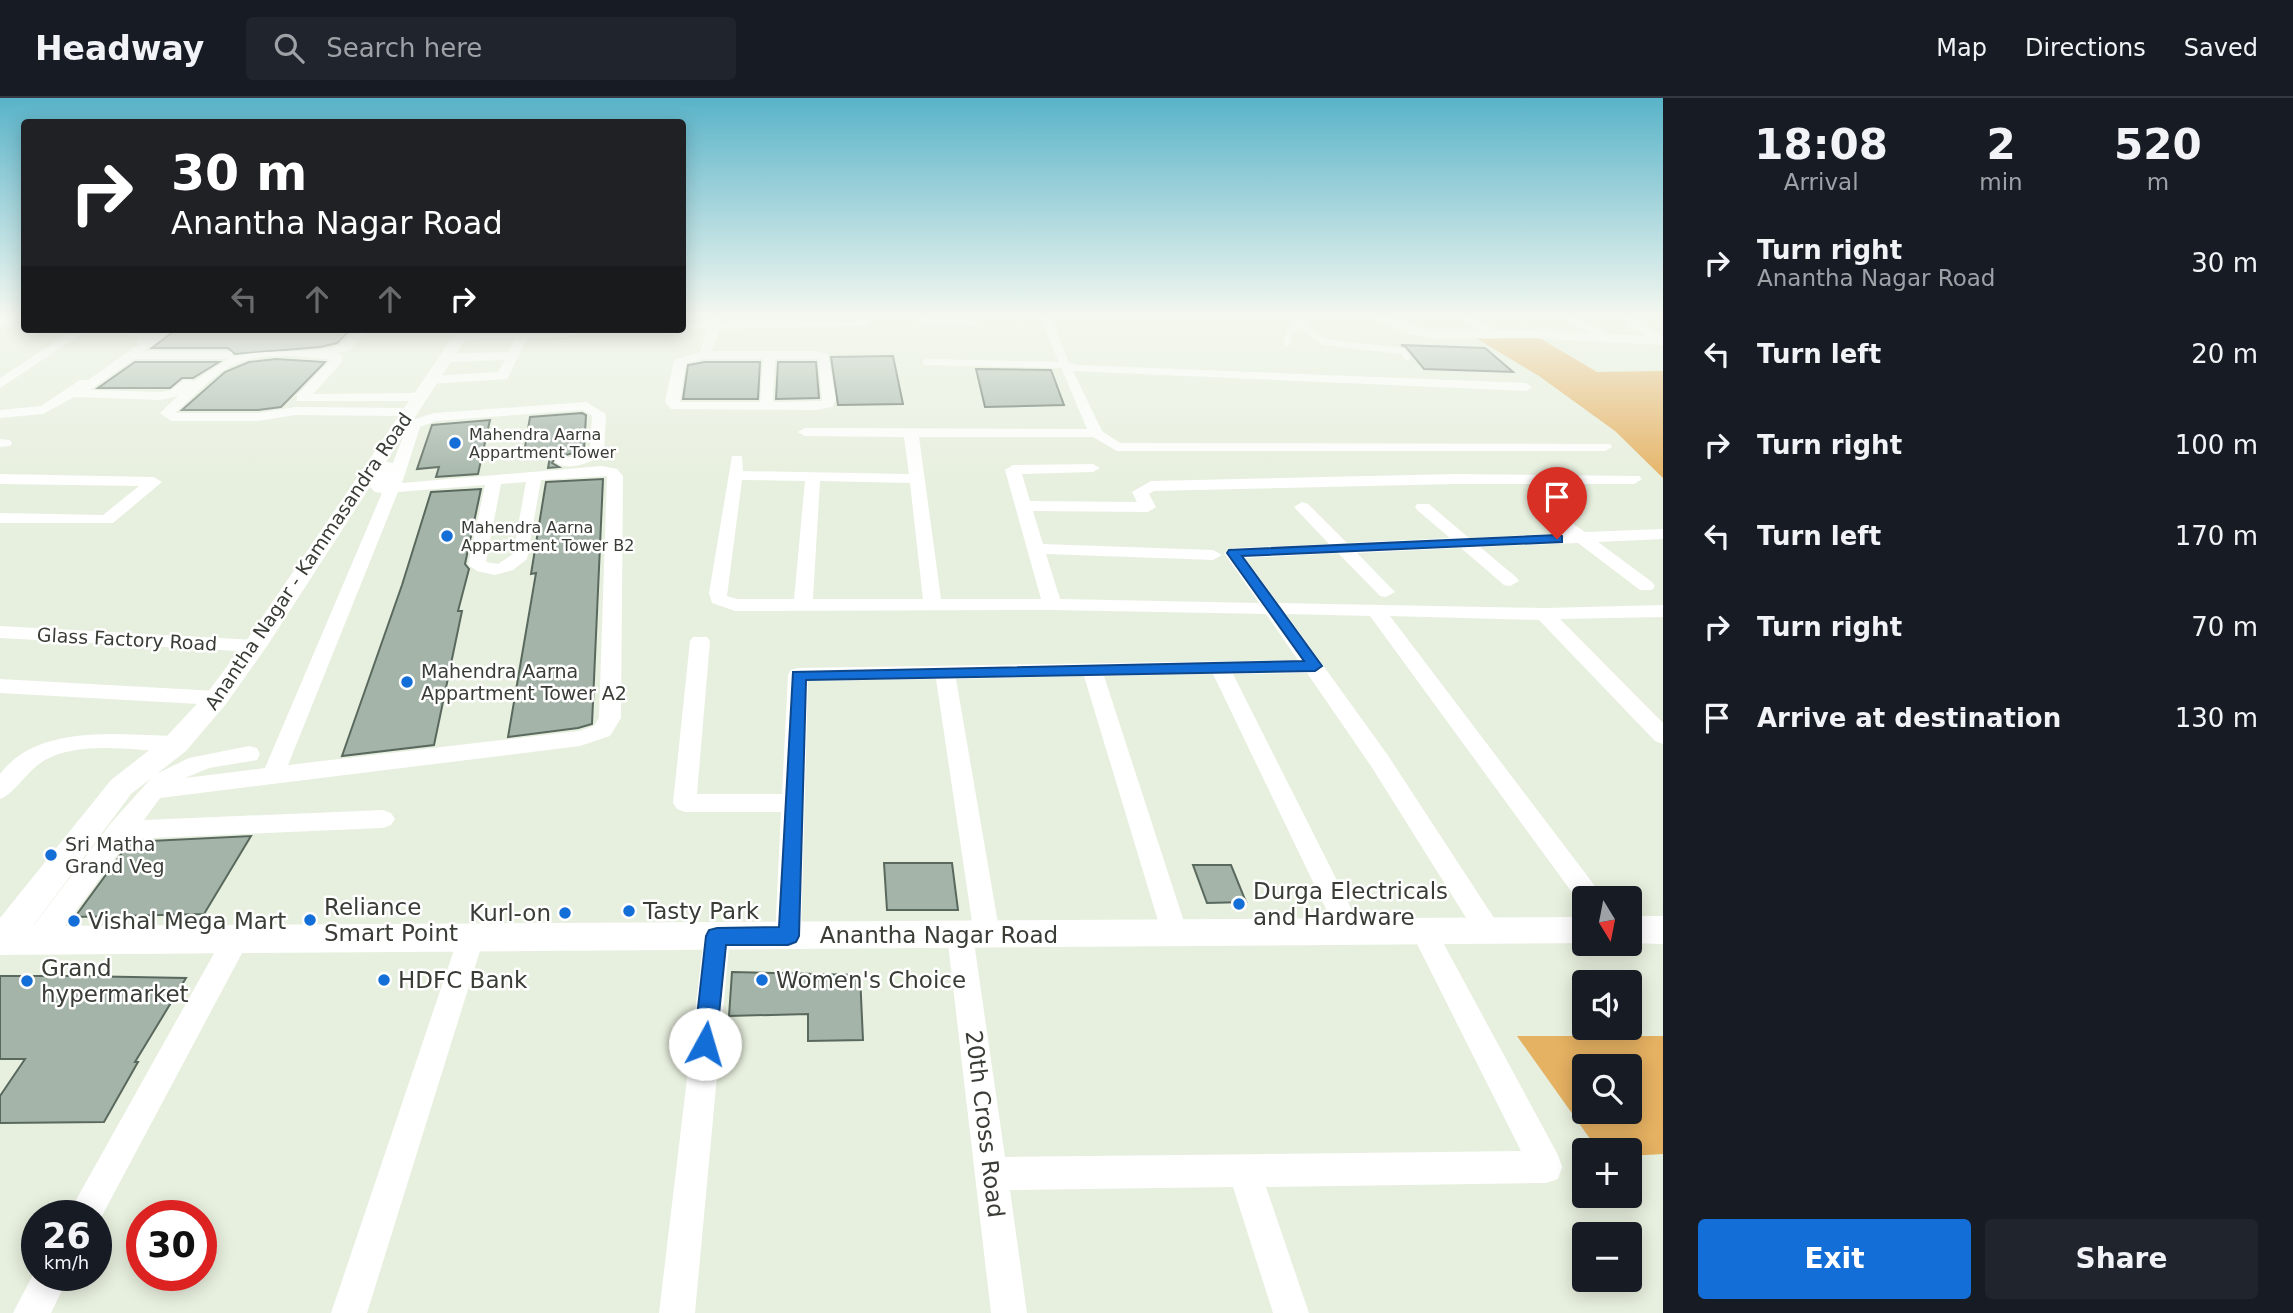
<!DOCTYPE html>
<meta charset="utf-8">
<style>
body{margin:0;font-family:"DejaVu Sans",sans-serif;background:#20242c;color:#f1f3f6;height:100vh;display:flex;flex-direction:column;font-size:26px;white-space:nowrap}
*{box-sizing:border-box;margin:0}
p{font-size:23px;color:#9ea1a6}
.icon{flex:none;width:38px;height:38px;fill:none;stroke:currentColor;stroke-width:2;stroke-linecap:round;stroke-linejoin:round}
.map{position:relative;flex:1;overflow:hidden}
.drawer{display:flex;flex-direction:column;background:#171b24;width:630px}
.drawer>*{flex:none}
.top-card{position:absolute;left:21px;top:21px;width:665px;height:214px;border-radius:7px;box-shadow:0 4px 18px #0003;background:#202124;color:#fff;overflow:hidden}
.needle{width:46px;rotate:170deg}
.fabs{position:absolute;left:1572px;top:788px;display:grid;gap:14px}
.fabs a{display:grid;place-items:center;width:70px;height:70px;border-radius:7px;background:#171b24;box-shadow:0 4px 18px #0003;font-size:35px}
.speed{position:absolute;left:21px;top:1102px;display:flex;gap:14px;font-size:35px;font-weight:700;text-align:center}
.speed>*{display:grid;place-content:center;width:91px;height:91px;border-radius:50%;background:#171b24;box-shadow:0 4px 18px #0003;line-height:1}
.speed small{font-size:18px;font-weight:400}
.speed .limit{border:10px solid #d22;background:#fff;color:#111}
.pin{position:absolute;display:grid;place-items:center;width:60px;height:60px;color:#fff;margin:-72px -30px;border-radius:50% 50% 50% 0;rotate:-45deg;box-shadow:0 0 7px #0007}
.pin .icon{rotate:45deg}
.me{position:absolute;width:77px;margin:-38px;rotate:6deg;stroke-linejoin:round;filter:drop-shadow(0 0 5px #0008)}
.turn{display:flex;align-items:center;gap:24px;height:147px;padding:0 35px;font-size:32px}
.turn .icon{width:91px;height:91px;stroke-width:2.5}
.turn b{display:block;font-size:49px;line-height:60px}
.lanes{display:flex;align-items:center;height:66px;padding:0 35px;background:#0003;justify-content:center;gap:35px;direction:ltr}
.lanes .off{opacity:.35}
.eta{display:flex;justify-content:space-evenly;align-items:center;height:119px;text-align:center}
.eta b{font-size:42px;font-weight:800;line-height:49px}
.cta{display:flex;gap:14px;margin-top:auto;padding:14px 35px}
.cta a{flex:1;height:80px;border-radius:7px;background:#146ed7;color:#fff;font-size:28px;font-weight:800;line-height:80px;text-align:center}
.cta a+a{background:#20242c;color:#f1f3f6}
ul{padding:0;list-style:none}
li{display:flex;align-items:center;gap:21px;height:91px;padding:0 35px}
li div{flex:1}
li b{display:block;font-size:26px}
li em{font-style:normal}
header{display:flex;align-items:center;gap:42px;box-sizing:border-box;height:98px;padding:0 35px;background:#171b24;border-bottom:2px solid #363941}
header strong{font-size:33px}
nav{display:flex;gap:38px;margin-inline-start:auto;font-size:24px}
.search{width:490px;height:63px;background:#20242c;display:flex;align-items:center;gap:18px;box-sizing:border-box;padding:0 24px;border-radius:7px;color:#9ea1a6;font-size:26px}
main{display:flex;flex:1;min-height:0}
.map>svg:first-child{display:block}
</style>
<header>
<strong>Headway</strong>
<div class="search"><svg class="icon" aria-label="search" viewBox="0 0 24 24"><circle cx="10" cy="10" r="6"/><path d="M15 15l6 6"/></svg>Search here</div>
<nav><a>Map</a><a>Directions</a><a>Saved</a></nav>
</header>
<main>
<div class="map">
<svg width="1663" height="1215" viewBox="0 0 1663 1215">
<rect width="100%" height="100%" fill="#e7efde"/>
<path fill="#e5b162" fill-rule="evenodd" d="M 1474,239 L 1538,239 L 1597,274 L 1663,273 L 1663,380 L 1615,333 L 1539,278 Z
M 1517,938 L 1663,938 L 1663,1056 L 1629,1058 L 1629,1052 L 1598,1052 ZM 1584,968 L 1629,968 L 1629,1013 L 1584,1013 Z"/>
<path fill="#a4b4a8" stroke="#5a695e" stroke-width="2" d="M 177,231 L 351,231 L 337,245 L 320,249 L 235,256 L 228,250 L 152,250 Z
M 1401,247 L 1485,250 L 1513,274 L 1424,271 L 1406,249 Z
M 893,258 L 903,306 L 838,307 L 831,259 Z
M 276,261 L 325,264 L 281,309 L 258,312 L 182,312 L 225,274 L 249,264 Z
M 135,264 L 219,264 L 193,280 L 182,280 L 170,290 L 98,290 Z
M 705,264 L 760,264 L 758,301 L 683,301 L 688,267 Z
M 778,264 L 816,264 L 819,300 L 776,301 Z
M 976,271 L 1051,272 L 1064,307 L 985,309 Z
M 582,315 L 586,317 L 584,352 L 555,360 L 552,365 L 559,369 L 548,370 L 550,359 L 523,361 L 530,319 Z
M 490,322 L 478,376 L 436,379 L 439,369 L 417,371 L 432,327 Z
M 603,381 L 592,626 L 578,630 L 508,639 L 536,475 L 531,476 L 546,384 Z
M 481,391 L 465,466 L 469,471 L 458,513 L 462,513 L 434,647 L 342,658 L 402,487 L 431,394 Z
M 251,738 L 204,816 L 75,819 L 130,744 Z
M 884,765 L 952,765 L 958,812 L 887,812 Z
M 1193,767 L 1231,767 L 1246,804 L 1207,805 Z
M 732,874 L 860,877 L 863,942 L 808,943 L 808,916 L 729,918 Z
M 0,878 L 77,878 L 186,880 L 135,964 L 138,964 L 104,1024 L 0,1025 L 0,998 L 25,961 L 0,961 Z"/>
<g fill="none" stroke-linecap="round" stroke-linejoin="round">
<path stroke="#fff" stroke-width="6" d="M 1291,217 L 1323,244 L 1402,253 L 1407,259
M 1287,245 L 1290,232 L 1299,228
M 926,264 L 1064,267"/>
<path fill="#fff" fill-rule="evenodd" d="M 711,217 L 722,217 L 721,224 L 866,222 L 872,225 L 866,228 L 719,231 L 712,253 L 817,253 L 828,256 L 836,302 L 832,309 L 817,312 L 671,311 L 665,304 L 674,262 L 700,254 L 707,231 L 680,231 L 682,225 L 709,224 ZM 705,261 L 763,261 L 760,304 L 680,304 L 686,265 ZM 775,261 L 818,261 L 822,303 L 773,304 Z
M 914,217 L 925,217 L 927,221 L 972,222 L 978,225 L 972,228 L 923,227 L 919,226 Z
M 1039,217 L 1050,217 L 1069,265 L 1079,267 L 1526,285 L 1532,289 L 1526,293 L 1073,273 L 1102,333 L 1120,345 L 1610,346 L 1612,349 L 1605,353 L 1117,353 L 1093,339 L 919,339 L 941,501 L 1041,501 L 1005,372 L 1013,367 L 1093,366 L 1100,370 L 1093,374 L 1022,376 L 1030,403 L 1137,404 L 1132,394 L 1151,383 L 1455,376 L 1639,378 L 1642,381 L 1634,386 L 1455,386 L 1154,393 L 1149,396 L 1156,409 L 1148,414 L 1033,413 L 1043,446 L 1213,452 L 1222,457 L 1213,462 L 1046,456 L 1060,501 L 1259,505 L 1224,455 L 1233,450 L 1329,446 L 1294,409 L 1302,404 L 1308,406 L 1347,445 L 1450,440 L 1417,412 L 1415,409 L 1417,406 L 1429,406 L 1469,440 L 1565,435 L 1528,407 L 1526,404 L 1528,401 L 1534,399 L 1585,434 L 1663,431 L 1663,441 L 1598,444 L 1652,484 L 1655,488 L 1652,492 L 1640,492 L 1578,445 L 1480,449 L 1516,479 L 1519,483 L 1510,488 L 1504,487 L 1461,450 L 1357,455 L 1395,494 L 1386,499 L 1380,498 L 1338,455 L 1245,460 L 1278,505 L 1544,510 L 1663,507 L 1663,519 L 1560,521 L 1663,625 L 1663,646 L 1655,643 L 1539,522 L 1390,518 L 1604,800 L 1584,800 L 1582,808 L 1370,518 L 1286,516 L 1387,656 L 1498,826 L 1502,834 L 1498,842 L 1489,845 L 1480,842 L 1371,668 L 1307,575 L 1233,576 L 1363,834 L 1359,842 L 1350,845 L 1341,842 L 1213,576 L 1104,578 L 1188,836 L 1184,844 L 1175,847 L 1166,844 L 1162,836 L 1084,578 L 956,581 L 1000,837 L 996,845 L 987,848 L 978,845 L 974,837 L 936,581 L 808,583 L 801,838 L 797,846 L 788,849 L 779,846 L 775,838 L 781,714 L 685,714 L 677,711 L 673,705 L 690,543 L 693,539 L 707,539 L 710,543 L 697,696 L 782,696 L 788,577 L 791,572 L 798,570 L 1298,562 L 1266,516 L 1052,512 L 735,513 L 712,505 L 709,495 L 732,358 L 742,358 L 743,373 L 909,376 L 904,339 L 805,338 L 798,334 L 805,330 L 1087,331 ZM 742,382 L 805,383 L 794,501 L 737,501 L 727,498 ZM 820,383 L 910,385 L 923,501 L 813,501 Z
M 1458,217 L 1471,217 L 1499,236 L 1489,238 Z
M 1556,217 L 1571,217 L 1616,240 L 1606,242 Z
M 1623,217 L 1634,217 L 1637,224 L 1663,238 L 1663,247 L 1628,228 Z
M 75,231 L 89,231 L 0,290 L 0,280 Z
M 132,231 L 146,231 L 143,234 L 153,236 L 160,231 L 174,231 L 144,253 L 228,253 L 232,254 L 233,259 C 263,249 321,258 341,246 C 346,243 352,236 356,231 L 369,231 L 348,253 L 335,255 L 341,256 L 342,264 L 313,296 L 419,295 L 426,299 L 419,303 L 297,303 L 297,297 L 330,262 C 297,257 254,253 224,272 C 206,284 191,301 175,315 L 258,315 L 295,309 L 410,310 L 417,314 L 410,318 L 295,317 L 258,323 L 171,323 L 160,315 L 178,298 L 160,302 L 74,299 L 43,316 L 0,320 L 0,312 L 41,308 L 80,282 L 88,282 L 139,246 L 137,244 L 140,241 L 127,236 ZM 134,261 L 228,261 L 194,283 L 184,282 L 171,292 L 160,294 L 90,292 Z
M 523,233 L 568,233 L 574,236 L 568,239 L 527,240 L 507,281 L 430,286 L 424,282 L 430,278 L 498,274 L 505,262 L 446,264 L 440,260 L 446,256 L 508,254 L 515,240 L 460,241 L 456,240 L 456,236 Z
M 586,304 L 606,316 L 604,354 C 594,365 567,374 555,364 L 557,361 L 578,358 L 590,352 L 592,318 L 583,312 L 436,323 L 420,329 L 402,385 L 602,368 L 617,371 L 623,378 L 621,620 L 610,638 L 580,648 L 160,700 L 144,722 L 383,712 L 391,715 L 395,721 L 391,727 L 383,730 L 129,741 L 48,851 L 38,855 L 28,851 L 25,843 L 28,835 L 111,725 L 154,677 L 189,660 L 249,648 L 257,650 L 260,656 L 257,662 L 209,670 L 185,680 L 265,670 L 382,395 L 375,394 L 370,389 L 378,371 L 368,366 L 375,362 L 393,365 L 409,323 L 434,315 ZM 607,378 L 599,620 L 594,628 L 579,633 L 288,667 L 398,394 L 485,387 L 468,467 L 477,473 L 495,477 L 513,472 L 527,461 L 541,382 ZM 526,384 L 513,456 L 498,466 L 486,464 L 501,386 Z
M 0,341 L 10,342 L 12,345 L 10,348 L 0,349 Z
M 0,376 L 154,379 L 162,384 L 113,425 L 0,425 L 0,415 L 103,417 L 139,388 L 0,386 Z
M 0,528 L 255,542 L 262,544 L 265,548 L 262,552 L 255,554 L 0,540 Z
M 0,581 L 217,593 L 224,595 L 227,600 L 224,605 L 217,607 L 0,595 Z
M 116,636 L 176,638 L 184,641 L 187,646 L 184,651 L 176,654 C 135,653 83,642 45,662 C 27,672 15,696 0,701 L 0,676 C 27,640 75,636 116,636 Z
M 1424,823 L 1433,826 L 1558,1057 L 1562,1069 L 1558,1081 L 1546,1085 L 1266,1089 L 1309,1215 L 1273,1215 L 1233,1089 L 1010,1092 L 1027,1215 L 991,1215 L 947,837 L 951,829 L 960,826 L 969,829 L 973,837 L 1005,1059 L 1521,1053 L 1411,834 L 1415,826 Z
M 717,827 L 726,830 L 730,838 L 695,1215 L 659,1215 L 704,838 L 708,830 Z
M 471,828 L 481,832 L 484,840 L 367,1215 L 331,1215 L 458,840 L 461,832 Z
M 236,830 L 246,834 L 249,842 L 96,1129 L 96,1118 L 67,1118 L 226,834 Z
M 37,1169 L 37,1178 L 69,1178 L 51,1215 L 13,1215 Z"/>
<path fill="#fff" fill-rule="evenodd" d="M 13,217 L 24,217 L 24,223 L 0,229 L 0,221 Z
M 1362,217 L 1384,217 L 1434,233 L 1531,232 L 1663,239 L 1663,247 L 1531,240 L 1434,241 L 1409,236 Z
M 458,231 L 472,231 L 267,548 L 226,606 L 186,653 L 131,696 L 33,828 L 1584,819 L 1584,845 L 1590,845 L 0,857 L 0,820 L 111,682 L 166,639 L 208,594 L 246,543 Z
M 1629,818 L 1663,818 L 1663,846 L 1626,845 L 1629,845 Z"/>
</g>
<linearGradient id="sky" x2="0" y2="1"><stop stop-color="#59b3c9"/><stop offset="0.56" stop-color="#f4f8f0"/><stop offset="1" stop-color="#f4f8f0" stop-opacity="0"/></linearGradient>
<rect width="1663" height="388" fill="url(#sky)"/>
<path fill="#146ed7" stroke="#0d488c" stroke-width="2" d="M 1557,437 L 1562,438 L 1562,444 L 1242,458 L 1322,568 L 1315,573 L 806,582 L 799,838 L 796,844 L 788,847 L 726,847 L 716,946 L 713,953 L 705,956 L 697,953 L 694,946 L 706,838 L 709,832 L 717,830 L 779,829 L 793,574 L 1304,563 L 1227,455 L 1229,452 Z"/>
<g fill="#146ed7" stroke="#fff" stroke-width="2.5">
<circle cx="455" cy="345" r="7"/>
<circle cx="447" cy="438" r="7"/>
<circle cx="407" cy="584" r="7"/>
<circle cx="51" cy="757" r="7"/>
<circle cx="1239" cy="806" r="7"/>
<circle cx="629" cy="813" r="7"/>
<circle cx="565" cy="815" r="7"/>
<circle cx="310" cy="822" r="7"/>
<circle cx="74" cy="823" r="7"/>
<circle cx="384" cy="882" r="7"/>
<circle cx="762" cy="882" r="7"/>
<circle cx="27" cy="883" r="7"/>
</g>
<g text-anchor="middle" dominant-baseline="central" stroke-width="5" stroke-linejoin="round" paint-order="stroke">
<g font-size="16" fill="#3a3d36" stroke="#fff" text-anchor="start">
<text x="469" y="336">Mahendra Aarna<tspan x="469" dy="18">Appartment Tower</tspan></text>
<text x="461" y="429">Mahendra Aarna<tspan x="461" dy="18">Appartment Tower B2</tspan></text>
</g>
<g font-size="19" fill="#3a3d36" stroke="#fff">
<text transform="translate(308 463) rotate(-56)">Anantha Nagar - Kammasandra Road</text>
<text transform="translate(127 541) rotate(3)">Glass Factory Road</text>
</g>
<g font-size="19" fill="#3a3d36" stroke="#fff" text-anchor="start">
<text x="421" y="573">Mahendra Aarna<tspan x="421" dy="22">Appartment Tower A2</tspan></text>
<text x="65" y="746">Sri Matha<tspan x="65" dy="22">Grand Veg</tspan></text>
</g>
<g font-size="23" fill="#3a3d36" stroke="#fff" text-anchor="start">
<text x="1253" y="793">Durga Electricals<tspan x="1253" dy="26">and Hardware</tspan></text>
<text x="324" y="809">Reliance<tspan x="324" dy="26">Smart Point</tspan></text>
<text x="643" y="813">Tasty Park</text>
<text x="551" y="815" text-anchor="end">Kurl-on</text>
<text x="88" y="823">Vishal Mega Mart</text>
<text x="41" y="870">Grand<tspan x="41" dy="26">hypermarket</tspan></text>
<text x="398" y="882">HDFC Bank</text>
<text x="776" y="882">Women's Choice</text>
</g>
<g font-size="23" fill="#3a3d36" stroke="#fff">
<text x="939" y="837">Anantha Nagar Road</text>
<text transform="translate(985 1026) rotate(83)">20th Cross Road</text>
</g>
</g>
</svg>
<div class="fabs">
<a><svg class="needle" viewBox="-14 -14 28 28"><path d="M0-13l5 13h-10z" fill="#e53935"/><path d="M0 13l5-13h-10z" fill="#9ea1a6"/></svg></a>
<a><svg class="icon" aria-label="sound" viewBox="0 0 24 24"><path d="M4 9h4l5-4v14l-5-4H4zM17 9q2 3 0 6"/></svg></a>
<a><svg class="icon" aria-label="search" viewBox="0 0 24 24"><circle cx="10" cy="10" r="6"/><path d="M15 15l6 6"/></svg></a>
<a>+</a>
<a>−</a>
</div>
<div class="speed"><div>26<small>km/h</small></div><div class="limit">30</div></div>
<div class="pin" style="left:1557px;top:441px;background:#d93025"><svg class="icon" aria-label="arrive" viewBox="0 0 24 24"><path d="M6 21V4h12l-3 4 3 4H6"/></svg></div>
<svg class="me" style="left:705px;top:946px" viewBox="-20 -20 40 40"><circle r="19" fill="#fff"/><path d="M0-13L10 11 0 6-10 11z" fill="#146ed7"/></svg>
<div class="top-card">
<div class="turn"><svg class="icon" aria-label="right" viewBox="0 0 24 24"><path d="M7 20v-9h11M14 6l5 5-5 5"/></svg><div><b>30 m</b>Anantha Nagar Road</div></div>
<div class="lanes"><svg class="icon off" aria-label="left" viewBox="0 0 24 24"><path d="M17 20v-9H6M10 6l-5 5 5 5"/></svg><svg class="icon off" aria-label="ahead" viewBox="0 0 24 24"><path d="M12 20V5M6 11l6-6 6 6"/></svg><svg class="icon off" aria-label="ahead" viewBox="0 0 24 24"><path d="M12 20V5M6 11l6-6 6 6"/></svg><svg class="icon" aria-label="right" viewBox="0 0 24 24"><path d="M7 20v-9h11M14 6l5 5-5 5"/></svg></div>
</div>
</div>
<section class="drawer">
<div class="eta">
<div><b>18:08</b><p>Arrival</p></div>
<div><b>2</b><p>min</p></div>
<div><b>520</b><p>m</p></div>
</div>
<ul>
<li><svg class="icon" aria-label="right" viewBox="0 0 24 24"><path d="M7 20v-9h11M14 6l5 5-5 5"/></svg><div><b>Turn right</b><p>Anantha Nagar Road</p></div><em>30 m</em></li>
<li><svg class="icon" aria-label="left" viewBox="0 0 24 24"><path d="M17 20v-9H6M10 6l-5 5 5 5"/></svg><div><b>Turn left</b></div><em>20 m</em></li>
<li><svg class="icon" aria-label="right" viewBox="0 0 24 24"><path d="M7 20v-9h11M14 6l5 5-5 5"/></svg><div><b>Turn right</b></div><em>100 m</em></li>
<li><svg class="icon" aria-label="left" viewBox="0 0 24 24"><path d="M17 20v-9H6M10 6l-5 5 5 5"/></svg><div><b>Turn left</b></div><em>170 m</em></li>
<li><svg class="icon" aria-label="right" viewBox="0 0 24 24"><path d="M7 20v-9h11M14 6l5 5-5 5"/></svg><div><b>Turn right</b></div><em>70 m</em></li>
<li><svg class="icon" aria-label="arrive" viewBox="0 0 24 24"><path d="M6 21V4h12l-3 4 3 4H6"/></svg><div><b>Arrive at destination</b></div><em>130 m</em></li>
</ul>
<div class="cta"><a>Exit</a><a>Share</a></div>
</section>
</main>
